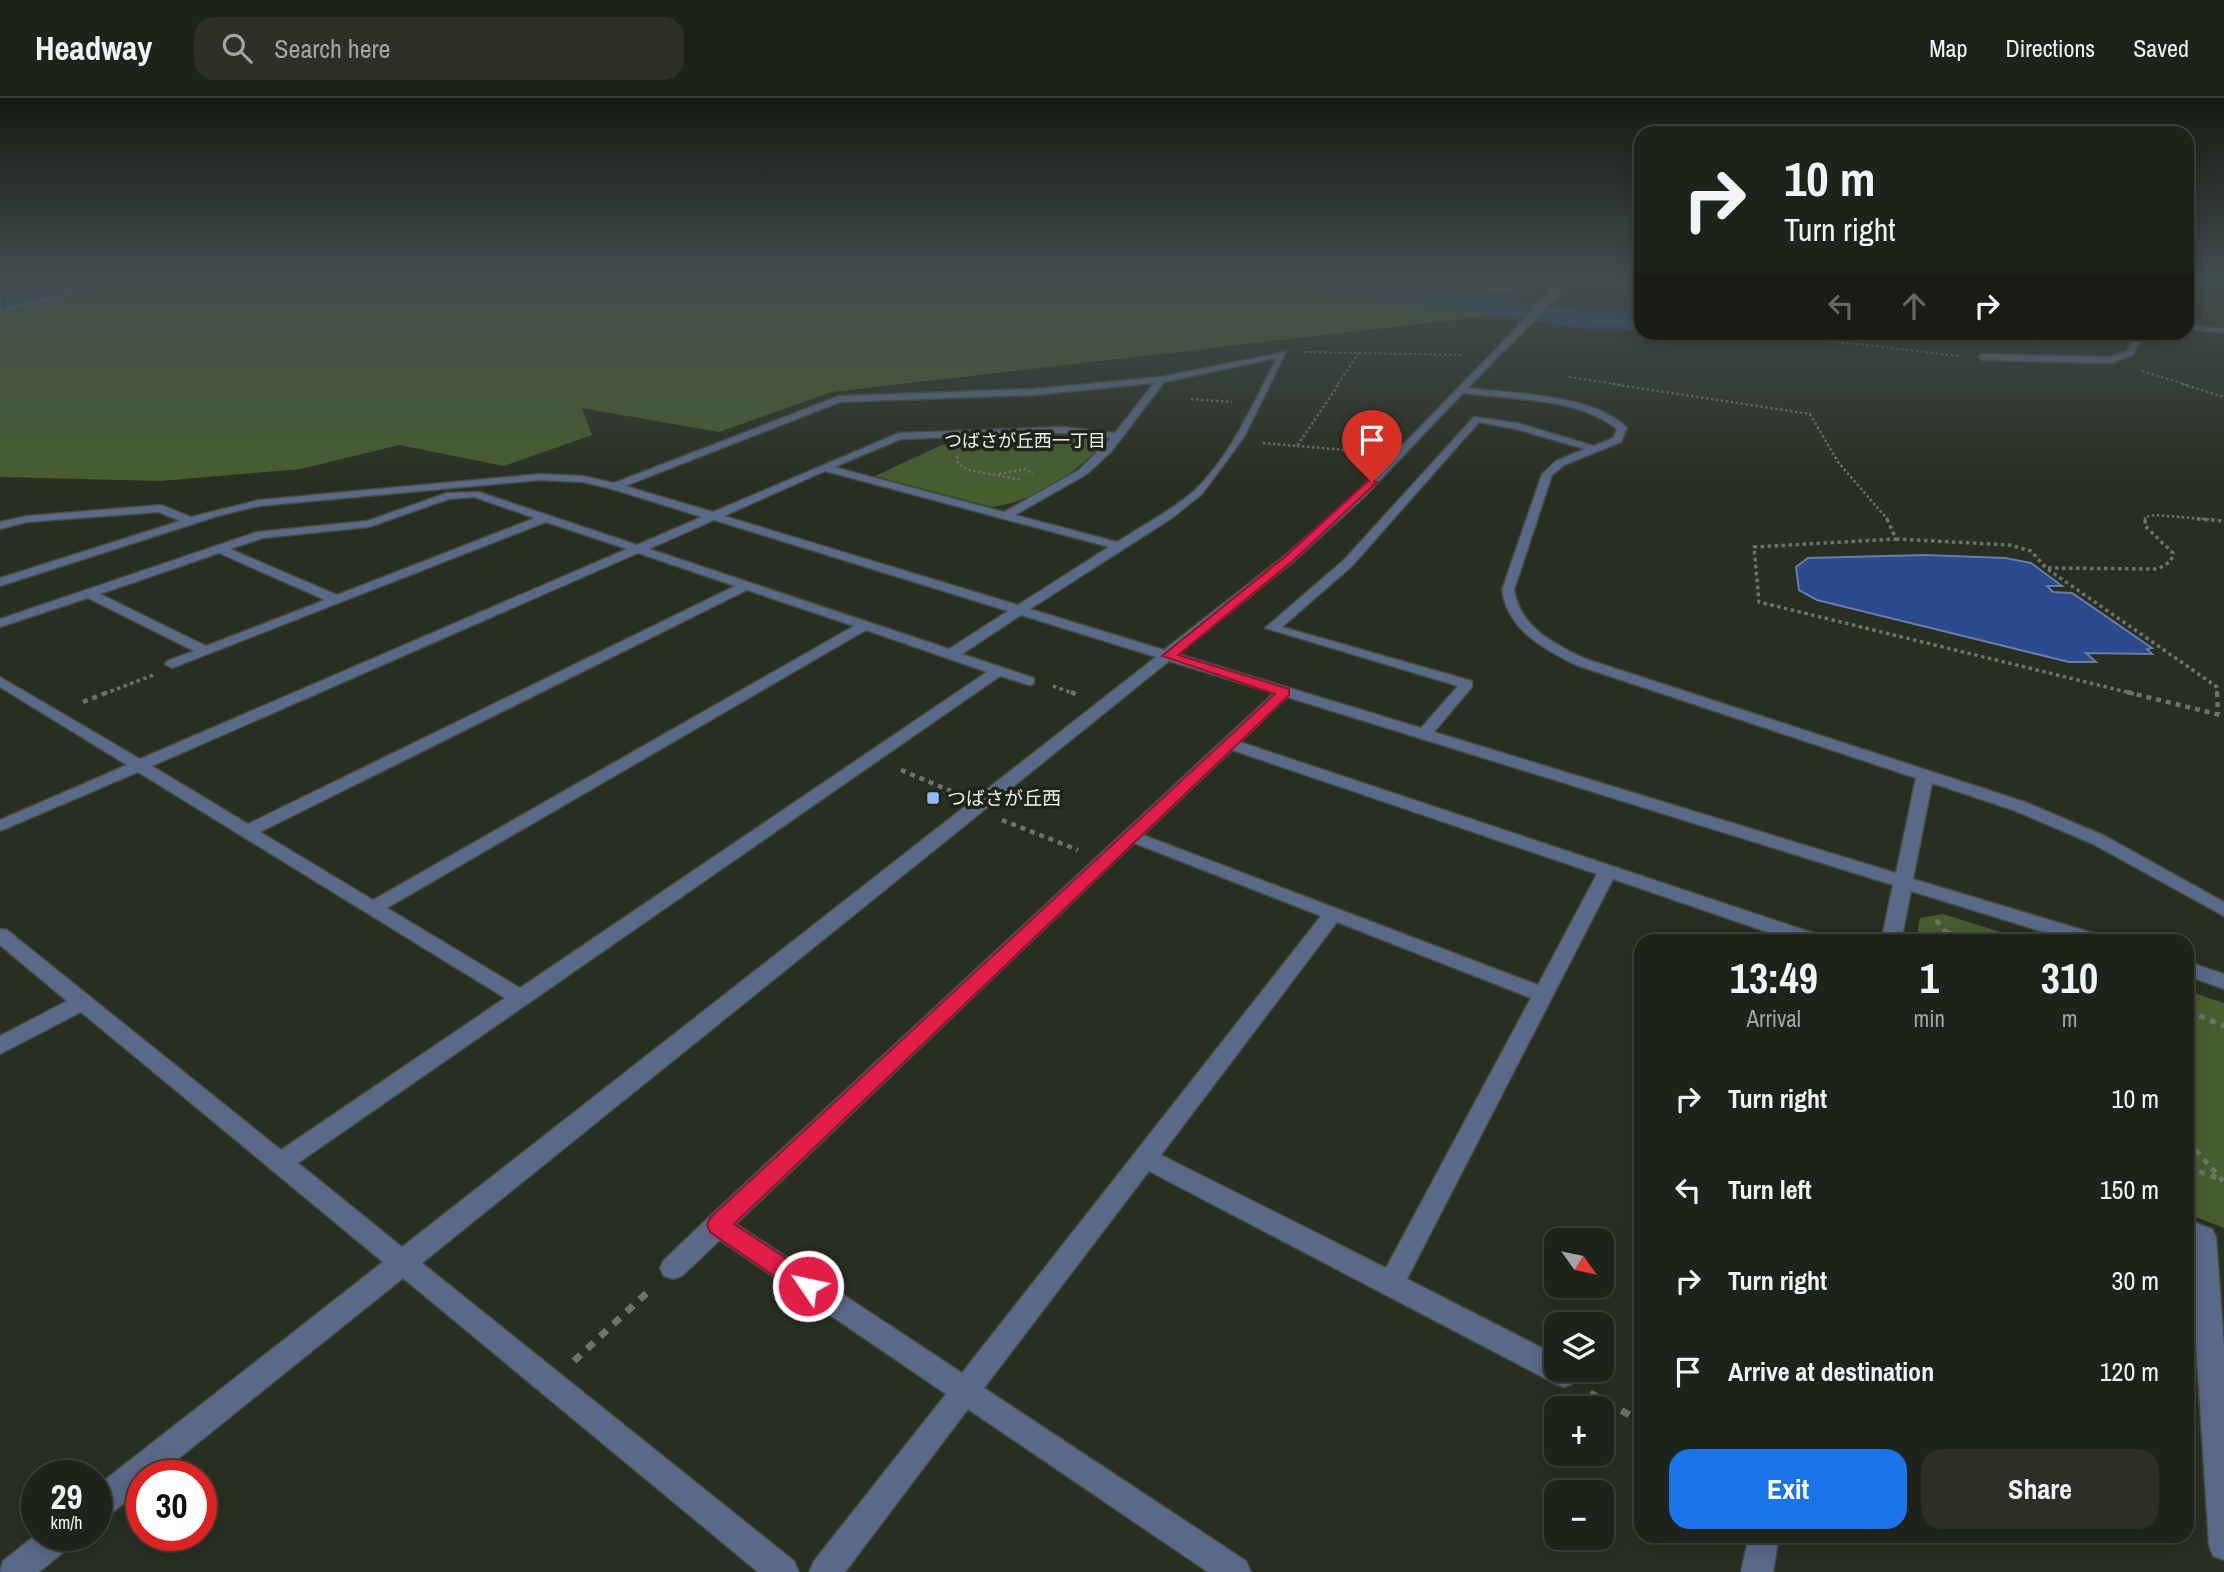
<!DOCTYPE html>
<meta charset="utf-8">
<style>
body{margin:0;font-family:"Archivo Narrow","Noto Sans JP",sans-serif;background:#2b2f26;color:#f1f3f6;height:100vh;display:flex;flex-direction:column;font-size:26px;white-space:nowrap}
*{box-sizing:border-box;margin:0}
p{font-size:23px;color:#a1a4a2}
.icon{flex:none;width:38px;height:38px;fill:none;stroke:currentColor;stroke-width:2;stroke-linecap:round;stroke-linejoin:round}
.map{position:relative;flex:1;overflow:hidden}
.panel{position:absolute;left:1634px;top:836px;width:560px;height:609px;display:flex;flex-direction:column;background:#1e2319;border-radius:21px;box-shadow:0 4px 18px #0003,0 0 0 2px #3c4038}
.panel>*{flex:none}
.hud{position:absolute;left:1634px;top:28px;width:560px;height:214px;border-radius:21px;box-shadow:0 4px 18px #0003,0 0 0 2px #3c4038;background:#1e2319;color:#f1f3f6;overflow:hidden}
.needle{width:46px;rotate:123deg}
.buttons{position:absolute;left:1544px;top:1130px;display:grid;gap:14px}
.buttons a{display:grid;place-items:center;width:70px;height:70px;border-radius:14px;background:#1e2319;box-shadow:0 4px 18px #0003,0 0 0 2px #3c4038;font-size:35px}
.speed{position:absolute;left:21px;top:1362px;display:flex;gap:14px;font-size:35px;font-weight:700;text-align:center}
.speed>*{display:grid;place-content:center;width:91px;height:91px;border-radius:50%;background:#1e2319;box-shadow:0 4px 18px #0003,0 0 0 2px #3c4038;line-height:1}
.speed small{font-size:18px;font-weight:400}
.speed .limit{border:10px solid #d22;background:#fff;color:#111}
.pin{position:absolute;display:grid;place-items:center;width:60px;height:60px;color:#fff;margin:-72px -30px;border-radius:50% 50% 50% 0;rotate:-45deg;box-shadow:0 0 7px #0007}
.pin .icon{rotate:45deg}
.me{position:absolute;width:77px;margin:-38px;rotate:304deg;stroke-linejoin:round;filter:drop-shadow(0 0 5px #0008)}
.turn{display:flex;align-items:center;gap:24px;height:147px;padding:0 35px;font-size:32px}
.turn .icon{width:91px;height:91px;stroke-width:2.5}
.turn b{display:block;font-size:49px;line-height:60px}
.lanes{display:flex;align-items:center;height:66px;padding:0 35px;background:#0003;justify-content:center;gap:35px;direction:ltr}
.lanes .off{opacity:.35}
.eta{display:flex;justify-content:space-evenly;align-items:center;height:119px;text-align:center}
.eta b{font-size:42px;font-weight:700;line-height:49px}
.cta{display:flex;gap:14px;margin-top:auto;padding:14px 35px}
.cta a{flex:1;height:80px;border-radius:21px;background:#1a73e8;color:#fff;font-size:28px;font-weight:700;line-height:80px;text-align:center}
.cta a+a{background:#2b2f26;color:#f1f3f6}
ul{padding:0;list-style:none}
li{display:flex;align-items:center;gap:21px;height:91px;padding:0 35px}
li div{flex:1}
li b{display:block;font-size:26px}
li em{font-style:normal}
header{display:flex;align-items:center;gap:42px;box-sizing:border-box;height:98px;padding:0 35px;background:#1e2319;border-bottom:2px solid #3c4038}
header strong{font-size:33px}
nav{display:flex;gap:38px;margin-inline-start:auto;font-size:24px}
.search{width:490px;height:63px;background:#2b2f26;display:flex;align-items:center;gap:18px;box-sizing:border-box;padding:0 24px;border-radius:21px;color:#a1a4a2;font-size:26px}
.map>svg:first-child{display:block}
</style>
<header>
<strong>Headway</strong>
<div class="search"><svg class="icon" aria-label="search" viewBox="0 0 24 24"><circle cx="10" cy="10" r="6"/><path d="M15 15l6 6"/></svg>Search here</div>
<nav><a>Map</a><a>Directions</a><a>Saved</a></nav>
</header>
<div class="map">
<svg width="2224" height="1474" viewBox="0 0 2224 1474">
<rect width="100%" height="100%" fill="#282f21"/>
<path fill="#475d2e" d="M 127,181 L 1541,181 L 1528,196 L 1390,188 L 1348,182 L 1334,188 L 1514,215 L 832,294 L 719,334 L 582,310 L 592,337 L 504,368 L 399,347 L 301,371 L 160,383 L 0,379 L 0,213 Z
M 1056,336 L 1096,339 L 1103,344 C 1080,375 1029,405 992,409 L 875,378 L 942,347 L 999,344 L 999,338 Z
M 1943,816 L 2029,843 L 1916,843 L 1920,820 Z
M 2188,893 L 2224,905 L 2224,1130 L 2188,1116 Z"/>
<path fill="#2b498c" stroke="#667ca9" stroke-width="2" d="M 0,181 L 127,181 L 0,213 Z
M 1925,457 L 2005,460 L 2031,465 L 2062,488 L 2047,488 L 2053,494 L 2072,495 L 2152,550 L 2147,551 L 2152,556 L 2086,555 L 2096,564 L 2069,564 L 1817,502 L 1799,492 L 1796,469 L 1808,460 Z"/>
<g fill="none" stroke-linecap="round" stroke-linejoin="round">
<path fill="#2b498c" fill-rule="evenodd" d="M 1291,181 L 1363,181 L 1372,186 L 1383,182 L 1584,213 L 1642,213 L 1642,231 L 1584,231 L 1383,200 L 1371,194 C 1351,202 1316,192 1295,187 Z"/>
<defs>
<path id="minor" d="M 2207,181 L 2224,184 L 2224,188 L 2208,182 Z
M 2188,227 L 2224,231 L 2224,235 L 2188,231 Z
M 2137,234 L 2145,234 L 2133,257 L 2111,265 L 1982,262 L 1978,259 L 1982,256 L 2110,259 L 2127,253 Z
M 1500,247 L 1507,249 L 1468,290 C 1513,296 1594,296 1627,330 L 1621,344 L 1564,367 L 1552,377 L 1514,492 C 1521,530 1554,546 1586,561 L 2025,704 L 2105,738 L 2224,804 L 2224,818 L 2093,746 L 2013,712 L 1932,685 L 1913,781 L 2106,839 L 2108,844 L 2076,844 L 1911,793 L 1901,844 L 1881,844 L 1893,787 L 1287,599 L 1240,644 L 1825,839 L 1827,844 L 1796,844 L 1613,781 L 1407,1181 L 1556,1257 L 1556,1272 L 1576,1272 L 1578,1276 L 1574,1285 L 1564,1289 L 1554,1285 L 1149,1073 L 984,1290 L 1246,1463 L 1251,1474 L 1208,1474 L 968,1311 L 845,1474 L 809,1474 L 814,1463 L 946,1296 L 720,1142 L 682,1178 L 673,1181 L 664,1178 L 660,1170 L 664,1162 L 709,1119 L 1274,595 L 1169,563 L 422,1165 L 794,1463 L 799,1474 L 758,1474 L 403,1180 L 158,1377 L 142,1377 L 142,1390 L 107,1419 L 96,1423 L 96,1389 L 383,1164 L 81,914 L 0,956 L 0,938 L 67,903 L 0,847 L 0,831 L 7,832 L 281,1052 L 505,900 L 138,674 L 0,733 L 0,722 L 127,667 L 0,589 L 0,579 L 140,661 L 627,451 L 546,424 L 172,570 L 165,566 L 167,563 L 194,553 L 88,500 L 0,529 L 0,521 L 257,434 L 367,423 L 447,395 L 479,394 L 637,447 L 702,419 L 612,391 L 583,384 L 540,382 L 259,408 L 218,418 L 0,488 L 0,480 L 180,423 L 159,414 L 27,424 L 0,431 L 0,424 L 27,418 L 161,407 L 191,419 L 259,402 L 540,376 L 583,378 L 614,385 L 839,298 L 1034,291 L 1161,279 L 1286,254 L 1244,339 L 1202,396 L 1172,420 L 1030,511 L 1164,552 L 1287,456 L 1355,396 ZM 1277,260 C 1253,305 1232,357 1194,393 C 1171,413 1143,427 1117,444 L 1015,417 L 1087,376 L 1111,354 L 1164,284 ZM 1154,285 L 1115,335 L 1063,329 L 899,335 L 713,414 L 625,388 L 840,304 L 1034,297 ZM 1463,295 C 1512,302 1577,299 1617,331 L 1613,340 L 1594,348 L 1517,325 L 1474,319 L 1344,462 L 1265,530 L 1458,588 L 1421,630 L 1178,556 L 1295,462 L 1363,400 ZM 1479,324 L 1516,331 L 1585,351 L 1556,363 L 1542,376 L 1502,492 C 1508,532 1542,550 1576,567 L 1916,680 L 1896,775 L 1434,634 L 1472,589 L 1472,583 L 1282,529 L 1352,468 ZM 1063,335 L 1111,340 L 1079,372 L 1004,414 L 834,369 L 901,341 ZM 825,373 L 1109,449 L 1018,507 L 724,418 ZM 474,399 L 535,420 L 337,497 L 230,451 L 263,440 L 369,429 L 449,401 ZM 714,422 L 1008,513 L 949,551 L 649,451 ZM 219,455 L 325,502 L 206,548 L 100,496 ZM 638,455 L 735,488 L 248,726 L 152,668 ZM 747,492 L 854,528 L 373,802 L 260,734 ZM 1021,517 L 1156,559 L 402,1149 L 298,1065 L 1000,578 L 1029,587 L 1034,586 L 1034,580 L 962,556 ZM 866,532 L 987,574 L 520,890 L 387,810 ZM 1232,652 L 1597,776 L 1538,887 L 1143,737 ZM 1134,745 L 1321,818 L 962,1275 L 736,1126 ZM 1337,824 L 1531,900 L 1386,1170 L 1161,1057 Z
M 2188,864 L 2224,876 L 2224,891 L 2188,878 Z
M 2188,1122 L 2212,1131 L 2216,1139 L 2224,1248 L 2224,1462 L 2213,1458 L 2209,1447 Z
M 37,1436 L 75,1437 L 71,1448 L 39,1474 L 0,1474 L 3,1463 Z
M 1749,1438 L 1779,1438 L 1773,1474 L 1741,1474 Z"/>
</defs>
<use href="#minor" stroke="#444b3d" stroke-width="3"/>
<path stroke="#6d7367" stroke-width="2" stroke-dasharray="2.5 2.5" stroke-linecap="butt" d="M 1338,181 L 1371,187 L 1375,189 L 1373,192 L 1505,212
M 1562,221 L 1642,225
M 1752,234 L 1959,258
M 1304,254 L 1359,255 L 1337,287
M 1359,255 L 1462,257
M 2142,273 L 2187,287
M 1569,279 L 1623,287"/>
<path stroke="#6d7367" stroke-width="2.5" stroke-dasharray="2.5 2.5" stroke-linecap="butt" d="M 1612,286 L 1810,316 L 1838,364 L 1888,422
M 2182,286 L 2224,299
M 1191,301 L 1232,304
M 1263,345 L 1297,348 L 1339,286
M 1297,348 L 1370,354
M 957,358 L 958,366 L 968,372 L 1022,382
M 999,376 L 1025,371 L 1033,376
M 2145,422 L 2145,419 L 2155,417 L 2217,422"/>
<path stroke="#6d7367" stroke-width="3.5" stroke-dasharray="3.5 3.5" stroke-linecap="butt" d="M 1887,421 L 1896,441 L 1754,449 L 1759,504 L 2135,596
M 2197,421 L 2224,423
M 1896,441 L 2010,447 L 2031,453 L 2046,470 L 2217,589 L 2217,596
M 2048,470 L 2158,471 L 2171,463 L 2173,455 L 2145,428 L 2145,421
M 1053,588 L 1075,596
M 104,596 L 153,577"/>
<path stroke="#6d7367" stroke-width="4.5" stroke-dasharray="5 5" stroke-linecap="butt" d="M 1071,594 L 1078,597
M 2127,594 L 2224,618
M 2217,594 L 2218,616
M 83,604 L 108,594
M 901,672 L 951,693
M 1002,722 L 1078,752"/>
<path stroke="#6d7367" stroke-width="5" stroke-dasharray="6 6" stroke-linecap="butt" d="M 1936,822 L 1946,834 L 1943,844
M 1946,834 L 1976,844
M 2188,913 L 2224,928
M 2188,1043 L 2223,1083
M 2188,1070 L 2223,1082"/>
<path stroke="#6d7367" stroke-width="7" stroke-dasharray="9 9" stroke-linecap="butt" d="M 574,1263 L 652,1190
M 1590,1295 L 1642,1324"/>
<use href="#minor" fill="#596988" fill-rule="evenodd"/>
<defs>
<path id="minor-bridge" d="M 1503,249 L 1567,182"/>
</defs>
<use href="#minor-bridge" stroke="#444b3d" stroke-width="10" stroke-linecap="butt"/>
<use href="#minor-bridge" stroke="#596988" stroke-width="8"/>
</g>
<linearGradient id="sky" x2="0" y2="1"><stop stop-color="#161a12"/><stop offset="0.47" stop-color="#424d4e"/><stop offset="1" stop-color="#424d4e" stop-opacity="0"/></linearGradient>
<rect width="2224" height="388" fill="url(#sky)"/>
<path fill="#e11d48" stroke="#92132f" stroke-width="2" d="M 1369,382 L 1377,384 L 1295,461 L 1178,557 L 1289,591 L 1289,597 L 734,1126 L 816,1180 L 819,1188 L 816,1195 L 808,1198 L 799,1195 L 710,1134 L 707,1127 L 710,1120 L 1275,596 L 1162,558 L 1287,457 Z"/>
<rect fill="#94b7fd" stroke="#1e2518" stroke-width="2.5" x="926" y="693" width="14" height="14" rx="3.5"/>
<g text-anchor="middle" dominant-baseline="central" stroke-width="7" stroke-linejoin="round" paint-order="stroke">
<g font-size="18" fill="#f0f4ec" stroke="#1e2518">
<text x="1025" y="342">つばさが丘西一丁目</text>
</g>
<g font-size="19" fill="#f0f4ec" stroke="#1e2518" text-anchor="start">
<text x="947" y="700">つばさが丘西</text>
</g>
</g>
</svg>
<div class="buttons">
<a><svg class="needle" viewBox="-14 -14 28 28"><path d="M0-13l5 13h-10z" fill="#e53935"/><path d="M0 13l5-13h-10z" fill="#a1a4a2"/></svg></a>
<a><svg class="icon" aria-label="layers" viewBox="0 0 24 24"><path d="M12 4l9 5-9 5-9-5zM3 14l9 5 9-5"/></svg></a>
<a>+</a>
<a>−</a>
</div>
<div class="speed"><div>29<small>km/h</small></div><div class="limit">30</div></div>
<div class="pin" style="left:1372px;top:384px;background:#d93025"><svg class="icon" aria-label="arrive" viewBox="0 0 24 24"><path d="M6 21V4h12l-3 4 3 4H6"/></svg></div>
<svg class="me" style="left:808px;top:1188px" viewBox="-20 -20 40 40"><circle r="17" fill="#e11d48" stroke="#fff" stroke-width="3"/><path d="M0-11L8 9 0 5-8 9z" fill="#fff"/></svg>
<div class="hud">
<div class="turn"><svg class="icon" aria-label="right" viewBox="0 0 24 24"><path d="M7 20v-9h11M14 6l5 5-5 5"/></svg><div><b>10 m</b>Turn right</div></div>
<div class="lanes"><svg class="icon off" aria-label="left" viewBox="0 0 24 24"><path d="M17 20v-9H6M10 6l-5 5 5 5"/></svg><svg class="icon off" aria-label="ahead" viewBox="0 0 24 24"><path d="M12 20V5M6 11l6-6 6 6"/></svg><svg class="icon" aria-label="right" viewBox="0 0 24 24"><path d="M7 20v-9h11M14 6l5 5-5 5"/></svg></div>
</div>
<section class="panel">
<div class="eta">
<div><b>13:49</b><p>Arrival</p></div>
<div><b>1</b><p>min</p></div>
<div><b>310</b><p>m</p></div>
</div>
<ul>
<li><svg class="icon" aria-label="right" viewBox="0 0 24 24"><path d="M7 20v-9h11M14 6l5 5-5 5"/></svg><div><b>Turn right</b></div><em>10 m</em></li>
<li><svg class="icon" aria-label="left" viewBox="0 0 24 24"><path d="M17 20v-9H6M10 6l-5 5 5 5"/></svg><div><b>Turn left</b></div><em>150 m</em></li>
<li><svg class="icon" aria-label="right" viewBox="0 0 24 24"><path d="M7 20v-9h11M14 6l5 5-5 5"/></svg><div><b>Turn right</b></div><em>30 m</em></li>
<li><svg class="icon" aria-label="arrive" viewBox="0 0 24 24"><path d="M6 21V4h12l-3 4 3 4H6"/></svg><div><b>Arrive at destination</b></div><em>120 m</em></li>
</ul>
<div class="cta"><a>Exit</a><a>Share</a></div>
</section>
</div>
